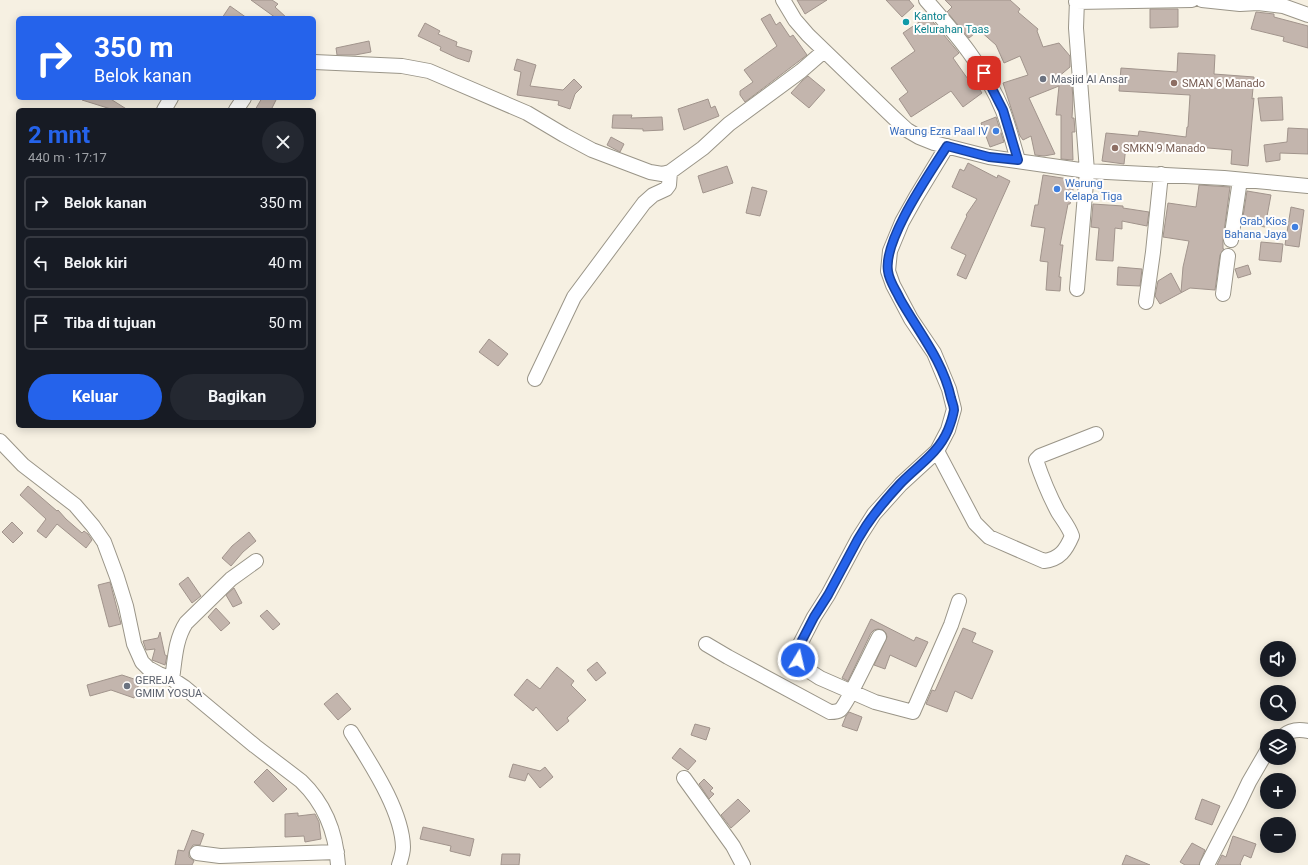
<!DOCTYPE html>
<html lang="id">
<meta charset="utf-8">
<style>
body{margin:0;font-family:Roboto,sans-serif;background:#242831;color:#f1f3f6;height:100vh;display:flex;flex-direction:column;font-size:15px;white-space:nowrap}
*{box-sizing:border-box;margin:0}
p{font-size:13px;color:#9ea1a6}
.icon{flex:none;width:22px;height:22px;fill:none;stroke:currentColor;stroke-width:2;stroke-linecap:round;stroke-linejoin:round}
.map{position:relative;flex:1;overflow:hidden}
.panel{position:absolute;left:16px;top:108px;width:300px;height:320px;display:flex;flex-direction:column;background:#171b24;border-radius:6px;box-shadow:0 2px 10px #0003}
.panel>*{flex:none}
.hud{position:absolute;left:16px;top:16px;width:300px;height:84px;border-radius:6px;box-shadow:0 2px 10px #0003;background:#2563eb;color:#fff;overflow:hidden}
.tools{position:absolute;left:1260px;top:641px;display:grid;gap:8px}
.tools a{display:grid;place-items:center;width:36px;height:36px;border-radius:50%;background:#171b24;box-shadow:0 2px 10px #0003;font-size:20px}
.pin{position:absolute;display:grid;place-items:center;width:34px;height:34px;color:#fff;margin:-17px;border-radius:8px;box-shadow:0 2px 6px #0006}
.me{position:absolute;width:44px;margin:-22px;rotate:9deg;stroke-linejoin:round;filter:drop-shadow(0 0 3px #0008)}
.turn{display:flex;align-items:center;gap:14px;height:84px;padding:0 12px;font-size:18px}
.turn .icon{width:52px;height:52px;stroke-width:2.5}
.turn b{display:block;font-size:28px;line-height:34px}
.round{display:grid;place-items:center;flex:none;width:42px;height:42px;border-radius:21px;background:#242831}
.headline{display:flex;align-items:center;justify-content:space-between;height:68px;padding:0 12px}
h1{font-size:24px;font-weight:700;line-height:30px;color:#2563eb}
.cta{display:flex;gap:8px;margin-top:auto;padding:8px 12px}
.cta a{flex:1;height:46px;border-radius:24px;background:#2563eb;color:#fff;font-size:16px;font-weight:700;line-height:46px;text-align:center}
.cta a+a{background:#242831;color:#f1f3f6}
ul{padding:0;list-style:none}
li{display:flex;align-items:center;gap:12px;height:54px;margin:0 8px 6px;padding:0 4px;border:2px solid #363941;border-radius:6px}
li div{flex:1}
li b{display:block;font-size:15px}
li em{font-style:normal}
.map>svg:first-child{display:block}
</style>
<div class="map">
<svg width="1308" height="865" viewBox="0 0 1308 865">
<rect width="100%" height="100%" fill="#f6f0e2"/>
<path fill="#c3b5ad" stroke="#a1948c" d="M 251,0 L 272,0 L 278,4 L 275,7 L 287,18 L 276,18 Z
M 797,0 L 827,0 L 805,14 Z
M 886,0 L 909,0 L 914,6 L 902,17 Z
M 945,0 L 1010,0 L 1020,9 L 1018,12 L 1038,29 L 1037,31 L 1043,47 L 1059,43 L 1070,56 L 1070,67 L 1057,78 L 1072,85 L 1073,100 L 1072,118 L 1074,118 L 1075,132 L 1072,132 L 1073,160 L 1061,159 L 1061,115 L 1056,115 L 1059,86 L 1029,98 L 1055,154 L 1044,156 L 1035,155 L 1031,136 L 1023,140 L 1020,136 L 1003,83 L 1028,75 L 1020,56 L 1004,63 L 996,45 L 979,30 L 969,38 L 947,12 L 952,7 Z
M 230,6 L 247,18 L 222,18 Z
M 1150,9 L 1178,9 L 1178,27 L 1150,28 Z
M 1256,12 L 1274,14 L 1274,17 L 1308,26 L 1308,48 L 1283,41 L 1284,37 L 1251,29 Z
M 770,14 L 776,25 L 780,22 L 790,37 L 793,35 L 807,55 L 745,102 L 740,95 L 740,91 L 753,82 L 744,70 L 777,46 L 761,19 Z
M 928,16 L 959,53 L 953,58 L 970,82 L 973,80 L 982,93 L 963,107 L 951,91 L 911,117 L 899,99 L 908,92 L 891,68 L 915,51 L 903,33 Z
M 425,23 L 440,31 L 438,34 L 457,42 L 456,46 L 472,51 L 469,62 L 457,58 L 440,50 L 441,47 L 418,36 Z
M 369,41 L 371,52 L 355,55 L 337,55 L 336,48 Z
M 1178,53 L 1215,55 L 1214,74 L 1254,77 L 1252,99 L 1254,98 L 1248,166 L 1231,164 L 1232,150 L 1173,145 L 1173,152 L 1126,146 L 1124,164 L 1102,161 L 1106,133 L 1138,136 L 1139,131 L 1186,137 L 1187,127 L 1188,127 L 1190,95 L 1119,91 L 1121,68 L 1177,72 Z
M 517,59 L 536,65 L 530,86 L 563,90 L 574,79 L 582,87 L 575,94 L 570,109 L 558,105 L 559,101 L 517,95 L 521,72 L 514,70 Z
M 808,76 L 825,90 L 809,108 L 791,93 L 802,81 Z
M 1282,97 L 1283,120 L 1261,121 L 1258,98 Z
M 83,98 L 109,98 L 128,110 L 114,110 L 82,100 Z
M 262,98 L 277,98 L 271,110 L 255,110 Z
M 708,99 L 711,108 L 715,106 L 719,116 L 684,130 L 678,109 Z
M 613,115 L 632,115 L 631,118 L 662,117 L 663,130 L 643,131 L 643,129 L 612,128 Z
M 996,117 L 1004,142 L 990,147 L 981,123 Z
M 1288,128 L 1308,129 L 1308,154 L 1280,153 L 1280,160 L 1266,162 L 1264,145 L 1287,142 Z
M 611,137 L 624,144 L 620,152 L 607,145 Z
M 968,163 L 997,178 L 998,175 L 1010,181 L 966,279 L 957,275 L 966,255 L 951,248 L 967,216 L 966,215 L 977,199 L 952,187 L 960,169 L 964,171 Z
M 727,166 L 733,183 L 703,193 L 698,176 Z
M 1043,175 L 1075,180 L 1070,204 L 1068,204 L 1060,245 L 1063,245 L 1059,277 L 1061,277 L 1060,291 L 1046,290 L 1048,262 L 1040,261 L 1045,228 L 1031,226 L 1035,205 L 1038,205 Z
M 1199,185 L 1230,187 L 1223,239 L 1223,249 L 1224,249 L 1220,255 L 1215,290 L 1190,288 L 1160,304 L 1155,296 L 1158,281 L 1171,273 L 1181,292 L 1183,267 L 1189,241 L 1163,237 L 1168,203 L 1196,207 Z
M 752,187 L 767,191 L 760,216 L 746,213 Z
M 1247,191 L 1271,195 L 1265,227 L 1242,223 Z
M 1093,204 L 1123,206 L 1123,208 L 1149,212 L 1147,226 L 1122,221 L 1122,229 L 1115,228 L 1113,261 L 1096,260 L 1099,228 L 1091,227 Z
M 1291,207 L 1304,210 L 1299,247 L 1285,245 Z
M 1261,242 L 1283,244 L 1281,262 L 1259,260 Z
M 1248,265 L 1251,274 L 1238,278 L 1235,269 Z
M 1118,267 L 1142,269 L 1140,286 L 1117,285 Z
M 489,339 L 508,354 L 498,366 L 479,352 Z
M 28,486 L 57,511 L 58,510 L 66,519 L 82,533 L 84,531 L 88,534 L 92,540 L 86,548 L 57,524 L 46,538 L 37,531 L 46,519 L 20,495 Z
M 12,522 L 23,533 L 13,543 L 2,532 Z
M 249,532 L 256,541 L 243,552 L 231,566 L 222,558 L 232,546 Z
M 188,577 L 201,596 L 192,603 L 179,584 Z
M 110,582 L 121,624 L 109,627 L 98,585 Z
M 234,588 L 242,603 L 233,607 L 226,595 Z
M 216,608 L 230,623 L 221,631 L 208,617 Z
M 267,610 L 280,624 L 273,630 L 260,616 Z
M 871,619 L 914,641 L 916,637 L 928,642 L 916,667 L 890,655 L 885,669 L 874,665 L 887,637 L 886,633 L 883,630 L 878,629 L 874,630 L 871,633 L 848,681 L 842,678 Z
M 963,628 L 976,633 L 972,642 L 993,651 L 972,699 L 955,691 L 947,712 L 926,704 L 932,690 L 935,691 Z
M 160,632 L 165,655 L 167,656 L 165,665 L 152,660 L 155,649 L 146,650 L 143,641 L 158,638 Z
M 597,662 L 606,673 L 596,681 L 587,670 Z
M 557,667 L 574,681 L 571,685 L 586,700 L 567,718 L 569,721 L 557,731 L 536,707 L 533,711 L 514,695 L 527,679 L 540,689 Z
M 122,675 L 140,681 L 134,698 L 111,690 L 90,696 L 87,685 Z
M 337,693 L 351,709 L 338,720 L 324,704 Z
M 849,712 L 862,717 L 857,731 L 842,726 L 846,716 Z
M 695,724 L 710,728 L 706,740 L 691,735 Z
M 680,748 L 696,761 L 688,770 L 672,758 Z
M 513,764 L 540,771 L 545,767 L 553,777 L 540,788 L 528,773 L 525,781 L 509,777 Z
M 267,769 L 287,789 L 273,802 L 254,782 Z
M 704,779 L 713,788 L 710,791 L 714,794 L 709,799 L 699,784 Z
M 738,799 L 750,811 L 731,828 L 721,815 Z
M 1202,799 L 1220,806 L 1212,825 L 1195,819 Z
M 298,813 L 298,816 L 315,814 L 319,822 L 321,839 L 305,842 L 304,836 L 285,837 L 285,814 Z
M 423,827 L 474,839 L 470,856 L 450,851 L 451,846 L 420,839 Z
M 192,830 L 204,834 L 200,845 L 193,845 L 189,852 L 189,857 L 194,861 L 192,865 L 175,865 L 178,850 L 184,851 Z
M 1233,836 L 1256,844 L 1251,858 L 1244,855 L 1240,864 L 1241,865 L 1217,865 L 1222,855 L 1226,857 Z
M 1192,843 L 1205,850 L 1199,865 L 1185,865 L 1180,862 Z
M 502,854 L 520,854 L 519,865 L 501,865 Z
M 1126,855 L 1150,865 L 1122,865 Z"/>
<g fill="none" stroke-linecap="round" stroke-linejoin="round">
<defs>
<path id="minor" d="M 783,0 L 795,20 L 808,35 L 893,117 L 907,130 L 919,137 L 934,143 L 989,157 L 1087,171 L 1224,178 L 1308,186
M 926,0 C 955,33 986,69 1003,111 C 1009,127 1013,144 1018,160
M 1202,0 L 1240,4 L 1258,3 L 1283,6 L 1308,15
M 1076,2 L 1192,0
M 314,62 L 402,66 L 429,71 L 527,113 L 564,135 L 592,150 L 650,172 L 662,174 L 670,172 L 703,148 L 729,124 L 801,71 L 824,51
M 164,110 L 171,98
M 236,110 L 244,98
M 947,146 L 916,197 L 902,222 L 890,251 L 888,271 L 893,285 L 911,319 L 934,353 L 949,389 L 954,409 L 948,430 L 937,451 L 901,484 L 874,514 L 858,539 L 828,595 L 814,617 L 796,652 L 798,660 L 806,669 L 820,678 L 875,702 L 913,712 L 951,625 L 959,601
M 1231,240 L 1240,180
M 1077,289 L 1087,171 L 1076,28 L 1077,0
M 1223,294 L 1228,256
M 1146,302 L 1153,252 L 1161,174
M 535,379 L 574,297 L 644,203 L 653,195 L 666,189 L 669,185 L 670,172
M 0,441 L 23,465 L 75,505 L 93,526 L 104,542 L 117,577 L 126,606 L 134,644 L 142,662 L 148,668 L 159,674 L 172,679 L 184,687 L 255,746 L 301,781 C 324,803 336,833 338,865
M 937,451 L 975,523 L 989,537 L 1044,561 C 1060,559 1066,550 1072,536 C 1069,527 1063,520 1058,512 C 1049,495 1042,478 1036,460 L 1040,456 L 1096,434
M 706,644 L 728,657 L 830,712 C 833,712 837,712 840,710 C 846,706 873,648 879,637
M 172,679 C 175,660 175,640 186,623 L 231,579 L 256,561
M 351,732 C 370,763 402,810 403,847 C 403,853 401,859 399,865
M 1283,736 C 1290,730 1299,729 1308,731
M 684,778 L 733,846 L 743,865
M 197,853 L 220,856 L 337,852
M 1207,865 L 1239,803 L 1249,782 L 1267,751"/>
</defs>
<use href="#minor" stroke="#9a9588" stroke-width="16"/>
<use href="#minor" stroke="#fff" stroke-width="14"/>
</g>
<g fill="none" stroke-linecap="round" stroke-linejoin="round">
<defs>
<path id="route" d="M 798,660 L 796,652 L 814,617 L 828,595 L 858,539 L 866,526 C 876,511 888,497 900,484 C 917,466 938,454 948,430 C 950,425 953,416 954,410 C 954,406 952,402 951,398 C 943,361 918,331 900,299 C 896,290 889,281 888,271 C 883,240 930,173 947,146 L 989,157 L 1018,160 L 1003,110 L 984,73"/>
</defs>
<use href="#route" stroke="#184099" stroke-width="10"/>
<use href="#route" stroke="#2563eb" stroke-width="7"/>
</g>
<circle fill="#0f9aa8" stroke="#fffdfb" stroke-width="1.5" cx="906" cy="22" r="4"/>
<g fill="#6b7280" stroke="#fffdfb" stroke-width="1.5">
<circle cx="1043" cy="79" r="4"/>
<circle cx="127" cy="686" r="4"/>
</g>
<g fill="#8d6e63" stroke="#fffdfb" stroke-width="1.5">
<circle cx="1174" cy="83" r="4"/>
<circle cx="1115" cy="148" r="4"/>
</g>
<g fill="#3f7fe0" stroke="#fffdfb" stroke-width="1.5">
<circle cx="996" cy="131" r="4"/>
<circle cx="1057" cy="189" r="4"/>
<circle cx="1295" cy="227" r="4"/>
</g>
<g text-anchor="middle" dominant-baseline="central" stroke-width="4" stroke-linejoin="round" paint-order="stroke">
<g font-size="11" fill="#0d838f" stroke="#fffdfb" text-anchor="start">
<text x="914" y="16">Kantor<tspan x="914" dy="13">Kelurahan Taas</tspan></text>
</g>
<g font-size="11" fill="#5b616d" stroke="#fffdfb" text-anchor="start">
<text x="1051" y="79">Masjid Al Ansar</text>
<text x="135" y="680">GEREJA<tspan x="135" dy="13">GMIM YOSUA</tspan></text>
</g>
<g font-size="11" fill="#785e54" stroke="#fffdfb" text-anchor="start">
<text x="1182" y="83">SMAN 6 Manado</text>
<text x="1123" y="148">SMKN 9 Manado</text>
</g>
<g font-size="11" fill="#366cbe" stroke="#fffdfb" text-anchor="end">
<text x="988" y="131">Warung Ezra Paal IV</text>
<text x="1065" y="183" text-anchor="start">Warung<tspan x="1065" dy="13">Kelapa Tiga</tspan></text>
<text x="1287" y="221">Grab Kios<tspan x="1287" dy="13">Bahana Jaya</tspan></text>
</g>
</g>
</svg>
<div class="tools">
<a><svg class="icon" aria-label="sound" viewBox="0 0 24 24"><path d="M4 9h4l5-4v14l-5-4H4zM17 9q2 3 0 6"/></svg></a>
<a><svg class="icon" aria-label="search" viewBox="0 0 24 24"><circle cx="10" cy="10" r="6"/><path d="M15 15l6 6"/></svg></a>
<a><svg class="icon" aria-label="layers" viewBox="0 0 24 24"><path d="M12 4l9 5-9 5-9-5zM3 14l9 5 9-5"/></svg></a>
<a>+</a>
<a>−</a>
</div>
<div class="pin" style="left:984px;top:73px;background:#d93025"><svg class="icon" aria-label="arrive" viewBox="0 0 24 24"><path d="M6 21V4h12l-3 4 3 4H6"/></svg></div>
<svg class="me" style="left:798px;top:660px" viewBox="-20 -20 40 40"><circle r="17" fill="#2563eb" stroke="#fff" stroke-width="3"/><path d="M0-11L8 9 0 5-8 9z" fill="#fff"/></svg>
<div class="hud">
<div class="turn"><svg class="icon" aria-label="right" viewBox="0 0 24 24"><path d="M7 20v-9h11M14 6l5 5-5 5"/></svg><div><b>350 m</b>Belok kanan</div></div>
</div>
<section class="panel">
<div class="headline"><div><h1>2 mnt</h1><p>440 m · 17:17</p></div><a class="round"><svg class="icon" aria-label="close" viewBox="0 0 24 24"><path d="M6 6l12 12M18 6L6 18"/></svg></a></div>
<ul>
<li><svg class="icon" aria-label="right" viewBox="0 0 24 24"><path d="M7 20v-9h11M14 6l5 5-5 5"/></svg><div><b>Belok kanan</b></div><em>350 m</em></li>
<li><svg class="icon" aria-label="left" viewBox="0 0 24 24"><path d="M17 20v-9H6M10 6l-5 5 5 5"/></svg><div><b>Belok kiri</b></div><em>40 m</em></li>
<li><svg class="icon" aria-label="arrive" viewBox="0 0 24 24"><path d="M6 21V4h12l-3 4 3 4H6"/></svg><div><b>Tiba di tujuan</b></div><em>50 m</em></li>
</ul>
<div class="cta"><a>Keluar</a><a>Bagikan</a></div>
</section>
</div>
